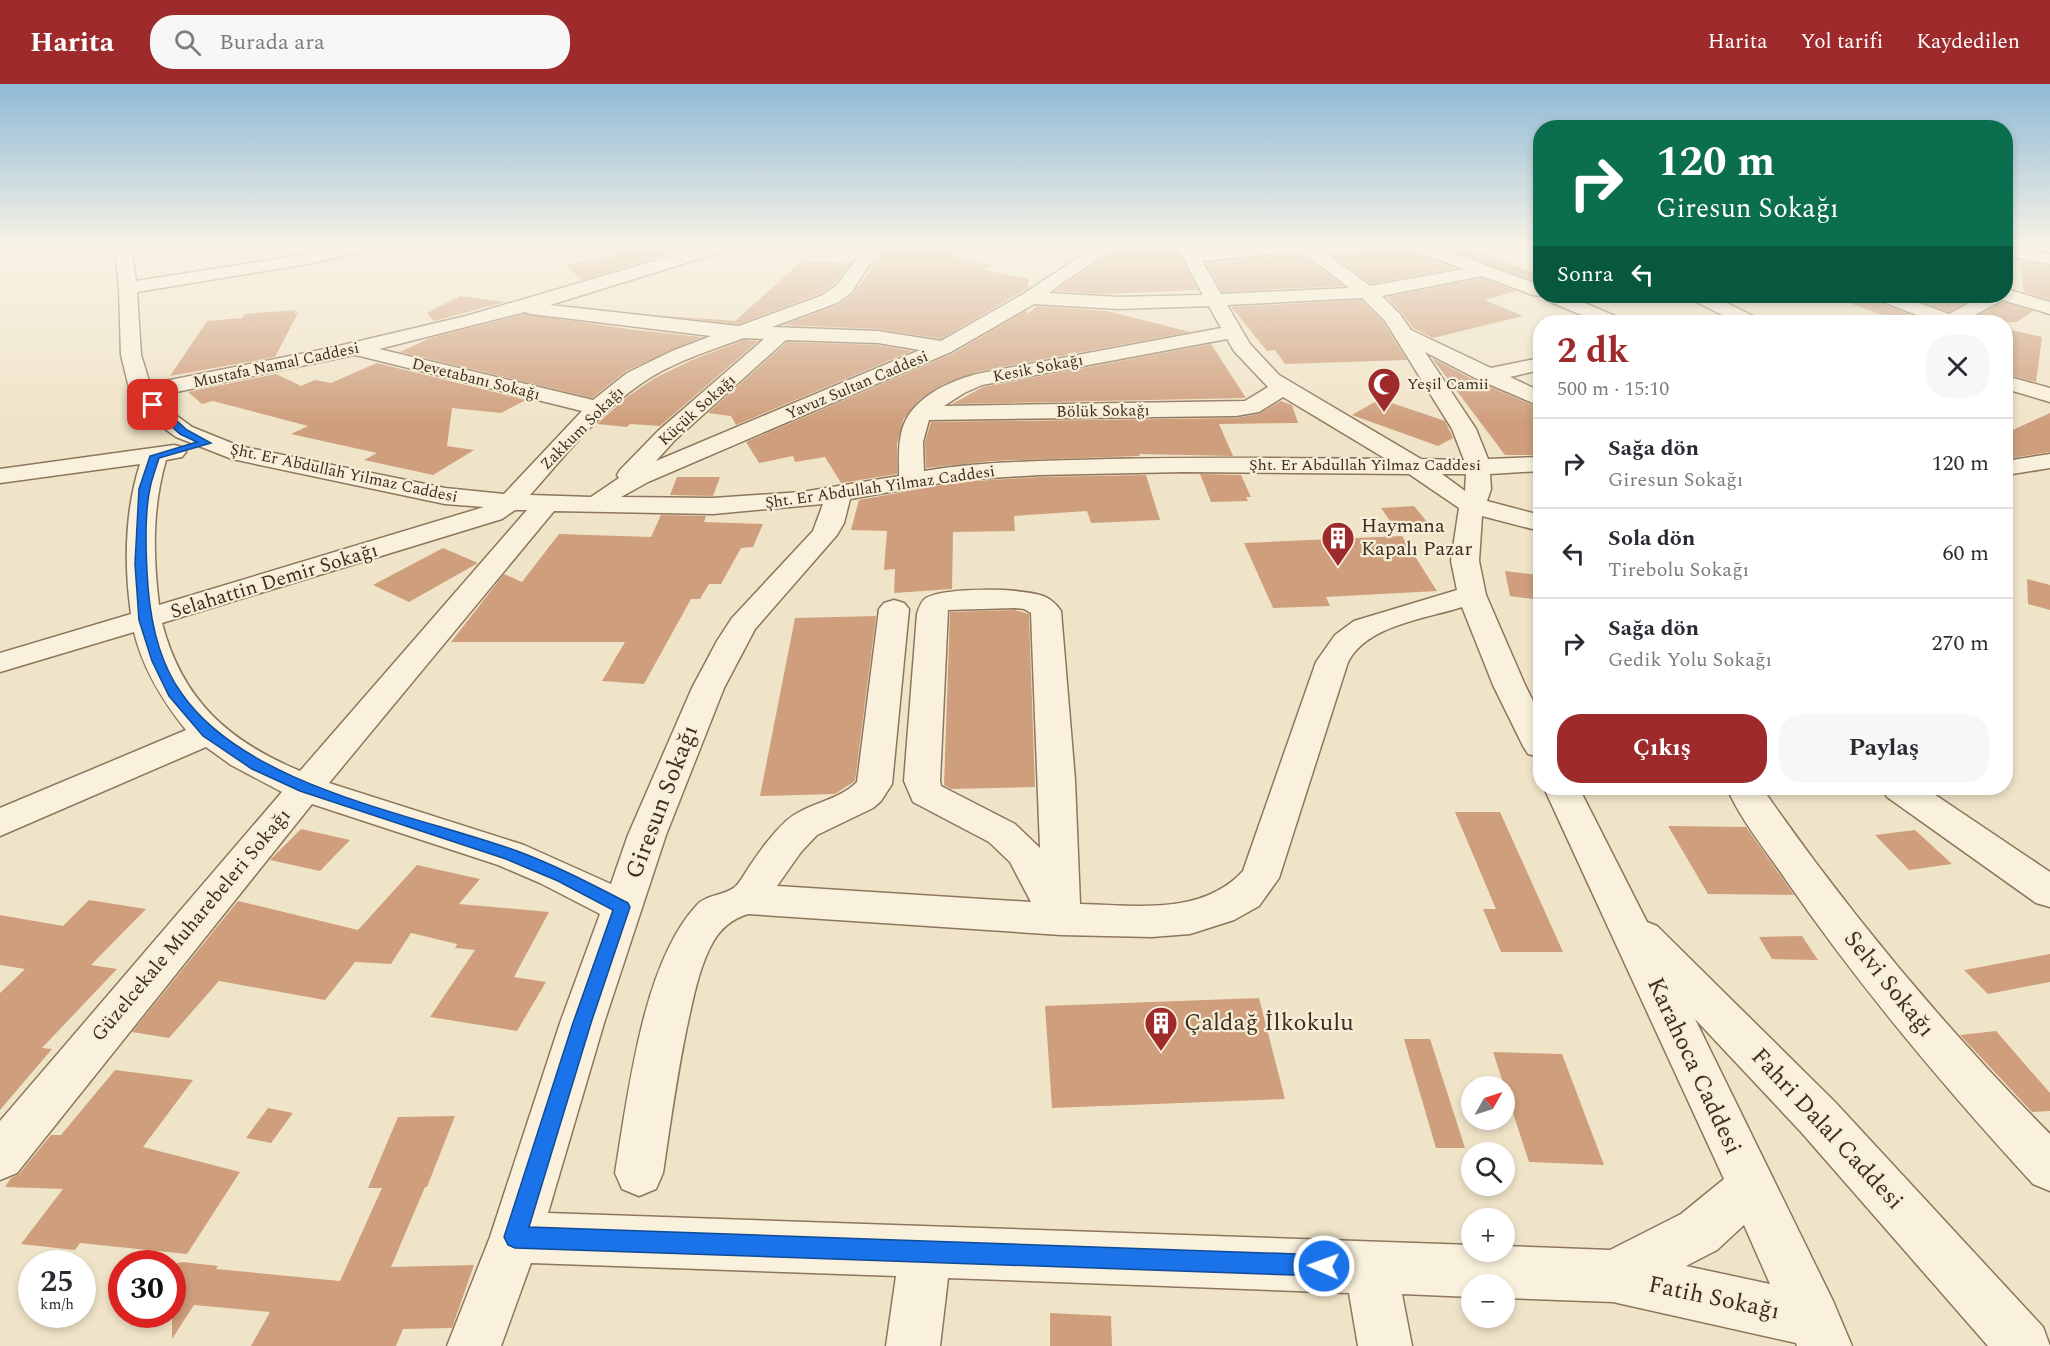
<!DOCTYPE html>
<html lang="tr">
<meta charset="utf-8">
<style>
body{margin:0;font-family:Spectral,serif;background:#f7f7f7;color:#2b2b33;height:100vh;display:flex;flex-direction:column;font-size:22px;white-space:nowrap}
*{box-sizing:border-box;margin:0}
p{font-size:20px;color:#7c7c81}
.icon{flex:none;width:33px;height:33px;fill:none;stroke:currentColor;stroke-width:2;stroke-linecap:round;stroke-linejoin:round}
.map{position:relative;flex:1;overflow:hidden}
.sheet{position:absolute;left:1533px;top:231px;width:480px;height:480px;display:flex;flex-direction:column;background:#fff;border-radius:24px;box-shadow:0 3px 9px #0003}
.sheet>*{flex:none}
.hud{position:absolute;left:1533px;top:36px;width:480px;height:183px;border-radius:24px;box-shadow:0 3px 9px #0003;background:#0b6e4f;color:#fff;overflow:hidden}
.needle{width:39px;rotate:51deg}
.controls{position:absolute;left:1461px;top:992px;display:grid;gap:12px}
.controls a{display:grid;place-items:center;width:54px;height:54px;border-radius:50%;background:#fff;box-shadow:0 3px 9px #0003;font-size:30px}
.speed{position:absolute;left:18px;top:1166px;display:flex;gap:12px;font-size:30px;font-weight:700;text-align:center}
.speed>*{display:grid;place-content:center;width:78px;height:78px;border-radius:50%;background:#fff;box-shadow:0 3px 9px #0003;line-height:1}
.speed small{font-size:15px;font-weight:400}
.speed .limit{border:9px solid #d22;background:#fff;color:#111}
.pin{position:absolute;display:grid;place-items:center;width:51px;height:51px;color:#fff;margin:-26px;border-radius:12px;box-shadow:0 3px 9px #0006}
.me{position:absolute;width:66px;margin:-33px;rotate:272deg;stroke-linejoin:round;filter:drop-shadow(0 0 4px #0008)}
.turn{display:flex;align-items:center;gap:21px;height:126px;padding:0 24px;font-size:27px}
.turn .icon{width:78px;height:78px;stroke-width:2.5}
.turn b{display:block;font-size:42px;line-height:51px}
.then{display:flex;align-items:center;height:57px;padding:0 24px;background:#0003;gap:12px;font-size:22px}
.round{display:grid;place-items:center;flex:none;width:63px;height:63px;border-radius:24px;background:#f7f7f7}
.headline{display:flex;align-items:center;justify-content:space-between;height:102px;padding:0 24px}
h1{font-size:36px;font-weight:700;line-height:45px;color:#9e2a2b}
.action{display:flex;gap:12px;margin-top:auto;padding:12px 24px}
.action a{flex:1;height:69px;border-radius:24px;background:#9e2a2b;color:#fff;font-size:24px;font-weight:700;line-height:69px;text-align:center}
.action a+a{background:#f7f7f7;color:#2b2b33}
ul{padding:0;list-style:none}
li{display:flex;align-items:center;gap:18px;height:90px;padding:0 24px;border-top:2px solid #e1e1e2}
li div{flex:1}
li b{display:block;font-size:22px}
li em{font-style:normal}
header{display:flex;align-items:center;gap:36px;box-sizing:border-box;height:84px;padding:0 30px;background:#9e2a2b;color:#fff}
header strong{font-size:28px}
nav{display:flex;gap:33px;margin-inline-start:auto;font-size:21px}
.search{width:420px;height:54px;background:#f7f7f7;display:flex;align-items:center;gap:15px;box-sizing:border-box;padding:0 21px;border-radius:24px;color:#7c7c81;font-size:22px}
.map>svg:first-child{display:block}
</style>
<header>
<strong>Harita</strong>
<div class="search"><svg class="icon" aria-label="search" viewBox="0 0 24 24"><circle cx="10" cy="10" r="6"/><path d="M15 15l6 6"/></svg>Burada ara</div>
<nav><a>Harita</a><a>Yol tarifi</a><a>Kaydedilen</a></nav>
</header>
<div class="map">
<svg width="2050" height="1262" viewBox="0 0 2050 1262">
<rect width="100%" height="100%" fill="#f0e4c8"/>
<path fill="#cf9f7d" d="M 601,162 L 683,162 L 669,170 L 582,196 L 565,181 L 617,171 Z
M 884,162 L 951,162 L 956,174 L 992,181 L 984,186 L 1029,195 L 1028,204 L 941,255 L 878,245 L 783,241 L 838,221 L 852,211 L 875,180 Z
M 1117,162 L 1175,162 L 1198,206 L 1102,210 L 1056,207 Z
M 1365,162 L 1409,162 L 1412,168 L 1456,184 L 1371,200 L 1332,171 L 1361,168 Z
M 1438,162 L 1461,162 L 1540,191 L 1540,199 Z
M 1301,169 L 1343,202 L 1222,208 L 1206,179 Z
M 802,177 L 851,179 L 835,199 L 822,209 L 739,240 L 656,231 L 735,237 Z
M 2020,177 L 2050,182 L 2050,216 L 2024,208 Z
M 1482,194 L 1516,207 L 1485,216 L 1523,232 L 1433,254 L 1413,244 L 1402,229 L 1387,213 Z
M 460,212 L 505,218 L 434,237 L 427,229 Z
M 1836,212 L 1874,212 L 1877,218 L 1927,237 L 1901,238 L 1836,214 Z
M 1905,212 L 1978,212 L 1949,228 Z
M 1361,216 L 1383,238 L 1407,276 L 1285,280 L 1275,266 L 1267,267 L 1231,223 Z
M 2002,218 L 2033,227 L 2017,238 L 1967,238 Z
M 1037,222 L 1107,227 L 1190,248 L 980,287 L 942,301 L 919,316 L 903,336 L 897,360 L 897,390 L 841,399 L 825,373 L 795,378 L 793,372 L 759,379 L 746,358 L 952,270 L 1027,226 L 1027,230 Z
M 296,226 L 294,229 L 298,229 L 275,273 L 170,292 L 207,237 L 242,234 L 245,230 Z
M 525,230 L 635,246 L 702,253 L 626,287 L 592,314 L 400,268 L 430,254 Z
M 2006,245 L 2042,253 L 2036,298 L 2006,290 Z
M 744,256 L 758,257 L 660,342 L 630,340 L 627,343 L 597,340 L 627,313 L 655,294 L 692,276 Z
M 787,258 L 878,261 L 912,267 L 736,341 L 731,332 L 708,329 Z
M 1211,260 L 1246,314 L 952,320 L 983,303 Z
M 1432,274 L 1478,298 L 1540,324 L 1540,371 L 1505,371 Z
M 377,279 L 526,316 L 501,329 L 452,324 L 447,362 L 474,366 L 433,391 L 364,376 L 377,369 L 291,350 L 308,342 L 213,317 L 202,320 L 188,308 L 276,290 L 301,302 L 315,296 L 331,299 Z
M 1380,315 L 1445,337 L 1453,354 L 1438,362 L 1352,331 Z
M 1281,317 L 1292,321 L 1298,339 L 1219,340 L 1233,372 L 1139,370 L 1140,372 L 992,377 L 926,384 L 925,358 L 931,338 L 1236,334 L 1259,330 Z
M 2050,329 L 2050,368 L 2006,375 L 2006,349 Z
M 1200,390 L 1241,391 L 1251,413 L 1246,413 L 1248,417 L 1211,418 Z
M 1146,391 L 1160,436 L 1091,439 L 1087,427 L 1014,432 L 1015,447 L 953,448 L 952,505 L 894,509 L 895,485 L 884,486 L 887,447 L 851,446 L 859,416 L 958,398 L 1040,393 Z
M 677,393 L 720,393 L 713,412 L 670,411 Z
M 1414,422 L 1432,444 L 1397,447 L 1381,424 Z
M 661,431 L 706,432 L 704,438 L 763,440 L 753,463 L 741,464 L 721,500 L 709,500 L 700,515 L 691,515 L 644,600 L 602,597 L 625,558 L 451,558 L 504,490 L 522,498 L 559,450 L 651,453 Z
M 1402,452 L 1437,507 L 1326,513 L 1330,522 L 1273,524 L 1244,459 Z
M 443,464 L 478,479 L 409,518 L 373,501 Z
M 1505,487 L 1540,491 L 1540,516 L 1510,512 Z
M 2027,495 L 2050,501 L 2050,526 L 2028,520 Z
M 1015,526 L 1029,530 L 1035,703 L 951,705 L 944,701 L 950,528 Z
M 876,532 L 855,697 L 835,710 L 760,712 L 795,534 Z
M 1455,728 L 1500,728 L 1563,868 L 1501,868 L 1483,825 L 1496,825 Z
M 1668,742 L 1746,743 L 1794,811 L 1708,810 Z
M 301,745 L 350,756 L 320,787 L 270,776 Z
M 1915,746 L 1952,780 L 1909,786 L 1875,751 Z
M 417,781 L 480,795 L 459,820 L 549,828 L 514,893 L 546,898 L 517,947 L 430,933 L 475,866 L 455,864 L 457,860 L 411,849 L 391,880 L 355,878 L 325,916 L 219,897 L 169,954 L 132,948 L 238,817 L 358,846 Z
M 89,816 L 146,825 L 91,881 L 117,885 L 42,964 L 52,965 L 0,1026 L 0,909 L 25,885 L 0,881 L 0,831 L 63,842 Z
M 1802,852 L 1818,876 L 1772,875 L 1759,853 Z
M 2050,870 L 2050,898 L 1988,910 L 1964,886 Z
M 1259,914 L 1285,1015 L 1052,1024 L 1045,922 Z
M 1996,947 L 2050,1009 L 2050,1027 L 2032,1028 L 1960,951 Z
M 1404,955 L 1430,955 L 1465,1064 L 1436,1064 Z
M 1493,968 L 1562,970 L 1604,1081 L 1529,1078 Z
M 115,986 L 193,996 L 143,1063 L 240,1088 L 187,1170 L 80,1159 L 75,1166 L 21,1160 L 63,1105 L 5,1103 L 11,1094 L 19,1090 L 51,1051 L 61,1051 Z
M 268,1024 L 293,1029 L 271,1059 L 246,1054 Z
M 455,1032 L 427,1103 L 425,1103 L 391,1183 L 474,1181 L 452,1244 L 403,1245 L 396,1262 L 251,1262 L 270,1228 L 194,1221 L 172,1255 L 172,1180 L 183,1178 L 218,1182 L 216,1185 L 340,1197 L 382,1104 L 368,1104 L 398,1033 Z
M 1050,1229 L 1111,1232 L 1112,1262 L 1050,1262 Z"/>
<g fill="none" stroke-linecap="round" stroke-linejoin="round">
<defs>
<path id="minor" d="M 115,162 L 131,162 L 136,197 L 308,170 L 343,162 L 370,162 L 368,166 L 308,180 L 137,208 L 141,271 L 150,300 L 330,264 L 466,232 L 705,162 L 730,162 L 728,166 L 550,221 L 739,242 L 823,211 L 837,201 L 866,162 L 882,162 L 851,209 L 837,219 L 772,243 L 878,247 L 941,257 L 1023,210 L 1096,162 L 1115,162 L 1049,209 L 1118,213 L 1203,211 L 1177,162 L 1193,162 L 1196,167 L 1257,162 L 1363,162 L 1361,166 L 1326,169 L 1370,202 L 1464,185 L 1413,166 L 1411,162 L 1433,162 L 1540,201 L 1540,212 L 1568,212 L 1620,234 L 1622,238 L 1598,238 L 1546,216 L 1544,212 L 1533,211 L 1482,192 L 1382,212 L 1400,230 L 1411,246 L 1491,284 L 1540,274 L 1540,286 L 1510,293 L 1540,307 L 1540,322 L 1479,296 L 1425,268 L 1476,345 L 1488,375 L 1540,373 L 1540,387 L 1490,390 L 1491,405 L 1487,417 L 1540,431 L 1540,447 L 1482,432 L 1479,477 L 1486,511 L 1525,601 L 1540,631 L 1540,673 L 1528,670 L 1523,662 L 1493,601 L 1462,523 C 1425,535 1367,541 1348,578 L 1279,794 L 1259,822 L 1234,836 L 1190,850 L 1152,853 L 1061,851 L 748,830 C 732,835 721,844 713,858 C 701,879 695,906 690,929 C 678,982 671,1035 663,1089 L 656,1105 L 639,1112 L 622,1105 L 615,1089 C 628,1012 642,881 696,822 C 706,810 725,812 736,802 C 741,797 745,789 749,783 C 760,767 771,751 786,737 C 806,719 837,718 857,698 L 879,525 L 884,519 L 894,516 L 904,519 L 909,525 L 892,700 L 881,717 L 873,724 L 817,751 L 801,768 L 777,802 L 1031,818 L 1010,778 L 989,758 L 913,718 L 904,697 L 917,530 C 919,524 921,517 926,514 C 946,503 1022,504 1043,512 C 1051,515 1056,520 1061,527 L 1075,696 L 1080,820 C 1135,821 1202,832 1243,787 L 1316,578 L 1335,551 L 1354,537 L 1457,506 L 1451,477 L 1459,424 L 1409,390 L 1183,388 L 1040,391 L 958,396 L 850,415 L 844,439 L 837,451 L 755,545 L 724,604 L 666,751 L 604,939 L 548,1129 L 1472,1161 L 1472,1167 L 1504,1167 L 1504,1162 L 1610,1166 L 1681,1130 L 1724,1095 L 1544,704 L 1579,704 L 1647,838 L 1657,842 L 1835,1018 L 2043,1243 L 2050,1262 L 1988,1262 L 1801,1048 L 1695,935 L 1833,1217 L 1852,1262 L 1797,1262 L 1796,1259 L 1613,1218 L 1504,1214 L 1504,1200 L 1472,1200 L 1472,1213 L 1402,1210 L 1412,1262 L 1358,1262 L 1349,1209 L 948,1194 L 940,1262 L 886,1262 L 896,1192 L 531,1179 L 501,1262 L 447,1262 L 490,1153 L 560,939 L 600,830 L 540,799 L 498,781 L 312,720 L 17,1089 L 0,1096 L 0,1037 L 282,708 L 231,681 L 206,663 L 0,752 L 0,724 L 186,646 C 162,616 143,585 134,548 L 0,588 L 0,569 L 131,530 C 124,480 125,427 140,380 L 0,399 L 0,385 L 174,361 L 182,363 L 186,368 L 182,373 L 166,376 C 152,424 153,472 159,521 L 484,423 L 445,420 L 232,375 L 176,353 L 157,339 L 130,308 L 121,271 L 119,204 ZM 1302,167 L 1349,204 L 1221,210 L 1202,177 ZM 1362,214 L 1385,237 L 1452,345 L 1464,376 L 1421,375 L 1279,291 L 1250,260 L 1227,221 ZM 1034,220 L 1118,225 L 1209,222 L 1221,244 L 981,289 C 948,297 908,315 901,350 C 898,363 899,378 899,392 L 802,408 L 713,414 L 621,413 L 648,398 L 951,268 ZM 525,228 L 531,230 L 711,252 L 672,267 L 627,289 L 593,316 L 379,265 ZM 744,254 L 764,255 L 658,347 L 620,386 L 617,391 L 619,394 L 591,413 L 530,411 C 565,372 598,329 642,299 C 672,278 709,267 744,254 ZM 1227,255 L 1234,267 L 1268,303 L 1245,317 L 944,322 L 964,309 L 982,301 ZM 786,256 L 878,259 L 920,266 L 656,377 L 674,357 ZM 354,271 L 360,272 L 582,327 L 504,410 L 445,404 L 239,362 L 192,343 L 173,329 L 157,312 ZM 1283,313 L 1386,375 C 1293,374 1200,373 1107,375 C 1046,377 984,377 924,387 L 923,358 L 929,336 L 1236,332 L 1259,328 ZM 1442,390 L 1466,390 L 1465,407 ZM 823,420 L 813,447 L 732,534 L 717,557 L 692,604 L 628,751 L 611,800 L 524,761 L 329,699 L 554,427 L 713,430 ZM 515,426 L 527,426 L 300,687 C 228,657 182,616 162,539 L 502,435 ZM 1015,524 L 1024,525 L 1031,529 L 1040,764 L 1015,740 L 941,702 L 940,697 L 948,526 ZM 1744,1141 L 1770,1200 L 1686,1182 L 1717,1166 Z
M 2006,162 L 2050,170 L 2050,180 L 2006,172 Z
M 2006,205 L 2050,218 L 2050,230 L 2002,216 L 1963,238 L 1935,238 L 1878,216 L 1876,212 L 1900,212 L 1949,230 L 1982,212 L 2006,212 Z
M 1691,212 L 1713,212 L 1757,234 L 1760,238 L 1736,238 L 1693,216 Z
M 2006,292 L 2050,304 L 2050,318 L 2006,305 Z
M 2050,370 L 2050,384 L 2006,391 L 2006,377 Z
M 1727,704 L 1762,704 C 1848,828 1944,943 2050,1050 L 2050,1107 L 2033,1100 C 1946,1005 1862,906 1788,799 C 1768,769 1741,737 1727,704 Z
M 1882,704 L 1925,704 L 2050,788 L 2050,823 L 2036,819 L 1887,713 Z"/>
</defs>
<use href="#minor" stroke="#8d765c" stroke-width="3"/>
<use href="#minor" fill="#faf1dc" fill-rule="evenodd"/>
</g>
<linearGradient id="sky" x2="0" y2="1"><stop stop-color="#8fbad6"/><stop offset="0.48" stop-color="#f8f3e6"/><stop offset="1" stop-color="#f8f3e6" stop-opacity="0"/></linearGradient>
<rect width="2050" height="338" fill="url(#sky)"/>
<path fill="#1a73e8" stroke="#114b97" stroke-width="1.5" d="M 150,319 L 157,319 L 187,346 L 211,359 L 159,374 C 156,384 152,394 150,404 C 144,432 146,475 148,503 C 151,540 160,580 182,610 C 247,703 414,730 517,767 C 555,781 591,800 628,819 L 630,823 L 591,939 L 529,1143 L 1324,1171 L 1331,1174 L 1334,1182 L 1331,1189 L 1324,1192 L 515,1164 L 508,1161 L 504,1153 L 573,939 L 613,826 L 558,797 L 506,775 L 300,707 L 252,685 L 203,652 L 169,612 L 152,577 L 139,536 L 135,480 L 139,405 L 150,372 L 197,358 L 180,350 L 150,323 Z"/>
<defs>
<symbol id="mosque-pin" viewBox="-11 -11 22 30"><path d="M0 17L-7.5 6A9.5 9.5 0 1 1 7.5 6Z" fill="#9e2a2b" stroke="#f7eed8"/><path d="M3.5-4.9A6 6 0 1 0 3.5 4.9A5 5 0 1 1 3.5-4.9Z" fill="#fff"/></symbol>
<symbol id="building-pin" viewBox="-11 -11 22 30"><path d="M0 17L-7.5 6A9.5 9.5 0 1 1 7.5 6Z" fill="#9e2a2b" stroke="#f7eed8"/><path d="M-4-6H4V6H1V3H-1V6H-4ZM-2.5-4.3h1.7v1.8h-1.7ZM.8-4.3h1.7v1.8H.8ZM-2.5-1h1.7V.8h-1.7ZM.8-1h1.7V.8H.8Z" fill="#fff"/></symbol>
</defs>
<g fill-rule="evenodd">
<use href="#mosque-pin" x="1365" y="281" width="38" height="52"/>
<use href="#building-pin" x="1319" y="435" width="38" height="52"/>
<use href="#building-pin" x="1142" y="920" width="38" height="52"/>
</g>
<g text-anchor="middle" dominant-baseline="central" stroke-width="4.5" stroke-linejoin="round" paint-order="stroke">
<g font-size="16" fill="#3d2e20" stroke="#f7eed8">
<text transform="translate(276 281) rotate(-12)">Mustafa Namal Caddesi</text>
<text transform="translate(1038 284) rotate(-11)">Kesik Sokağı</text>
<text transform="translate(476 295) rotate(14)">Devetabanı Sokağı</text>
<text transform="translate(857 301) rotate(-23)">Yavuz Sultan Caddesi</text>
<text transform="translate(697 326) rotate(-42)">Küçük Sokağı</text>
<text transform="translate(1103 327) rotate(-1)">Bölük Sokağı</text>
<text transform="translate(582 344) rotate(-45)">Zakkum Sokağı</text>
<text x="1365" y="381">Şht. Er Abdullah Yilmaz Caddesi</text>
<text transform="translate(344 389) rotate(12)">Şht. Er Abdullah Yilmaz Caddesi</text>
<text transform="translate(880 403) rotate(-8)">Şht. Er Abdullah Yilmaz Caddesi</text>
</g>
<g font-size="16" fill="#3d2e20" stroke="#f7eed8" text-anchor="start">
<text x="1407" y="300">Yeşil Camii</text>
</g>
<g font-size="20" fill="#3d2e20" stroke="#f7eed8" text-anchor="start">
<text x="1361" y="442">Haymana<tspan x="1361" dy="23">Kapalı Pazar</tspan></text>
</g>
<g font-size="20" fill="#3d2e20" stroke="#f7eed8">
<text transform="translate(274 497) rotate(-17)">Selahattin Demir Sokağı</text>
<text transform="translate(191 841) rotate(-50)">Güzelcekale Muharebeleri Sokağı</text>
</g>
<g font-size="24" fill="#3d2e20" stroke="#f7eed8">
<text transform="translate(662 718) rotate(-69)">Giresun Sokağı</text>
<text transform="translate(1889 900) rotate(51)">Selvi Sokağı</text>
<text transform="translate(1694 982) rotate(65)">Karahoca Caddesi</text>
<text transform="translate(1827 1045) rotate(47)">Fahri Dalal Caddesi</text>
<text transform="translate(1714 1214) rotate(12)">Fatih Sokağı</text>
</g>
<g font-size="24" fill="#3d2e20" stroke="#f7eed8" text-anchor="start">
<text x="1184" y="939">Çaldağ İlkokulu</text>
</g>
</g>
</svg>
<div class="controls">
<a><svg class="needle" viewBox="-14 -14 28 28"><path d="M0-13l5 13h-10z" fill="#e53935"/><path d="M0 13l5-13h-10z" fill="#7c7c81"/></svg></a>
<a><svg class="icon" aria-label="search" viewBox="0 0 24 24"><circle cx="10" cy="10" r="6"/><path d="M15 15l6 6"/></svg></a>
<a>+</a>
<a>−</a>
</div>
<div class="speed"><div>25<small>km/h</small></div><div class="limit">30</div></div>
<div class="pin" style="left:153px;top:321px;background:#d93025"><svg class="icon" aria-label="arrive" viewBox="0 0 24 24"><path d="M6 21V4h12l-3 4 3 4H6"/></svg></div>
<svg class="me" style="left:1324px;top:1182px" viewBox="-20 -20 40 40"><circle r="17" fill="#1a73e8" stroke="#fff" stroke-width="3"/><path d="M0-11L8 9 0 5-8 9z" fill="#fff"/></svg>
<div class="hud">
<div class="turn"><svg class="icon" aria-label="right" viewBox="0 0 24 24"><path d="M7 20v-9h11M14 6l5 5-5 5"/></svg><div><b>120 m</b>Giresun Sokağı</div></div>
<div class="then">Sonra<svg class="icon" aria-label="left" viewBox="0 0 24 24"><path d="M17 20v-9H6M10 6l-5 5 5 5"/></svg></div>
</div>
<section class="sheet">
<div class="headline"><div><h1>2 dk</h1><p>500 m · 15:10</p></div><a class="round"><svg class="icon" aria-label="close" viewBox="0 0 24 24"><path d="M6 6l12 12M18 6L6 18"/></svg></a></div>
<ul>
<li><svg class="icon" aria-label="right" viewBox="0 0 24 24"><path d="M7 20v-9h11M14 6l5 5-5 5"/></svg><div><b>Sağa dön</b><p>Giresun Sokağı</p></div><em>120 m</em></li>
<li><svg class="icon" aria-label="left" viewBox="0 0 24 24"><path d="M17 20v-9H6M10 6l-5 5 5 5"/></svg><div><b>Sola dön</b><p>Tirebolu Sokağı</p></div><em>60 m</em></li>
<li><svg class="icon" aria-label="right" viewBox="0 0 24 24"><path d="M7 20v-9h11M14 6l5 5-5 5"/></svg><div><b>Sağa dön</b><p>Gedik Yolu Sokağı</p></div><em>270 m</em></li>
</ul>
<div class="action"><a>Çıkış</a><a>Paylaş</a></div>
</section>
</div>
